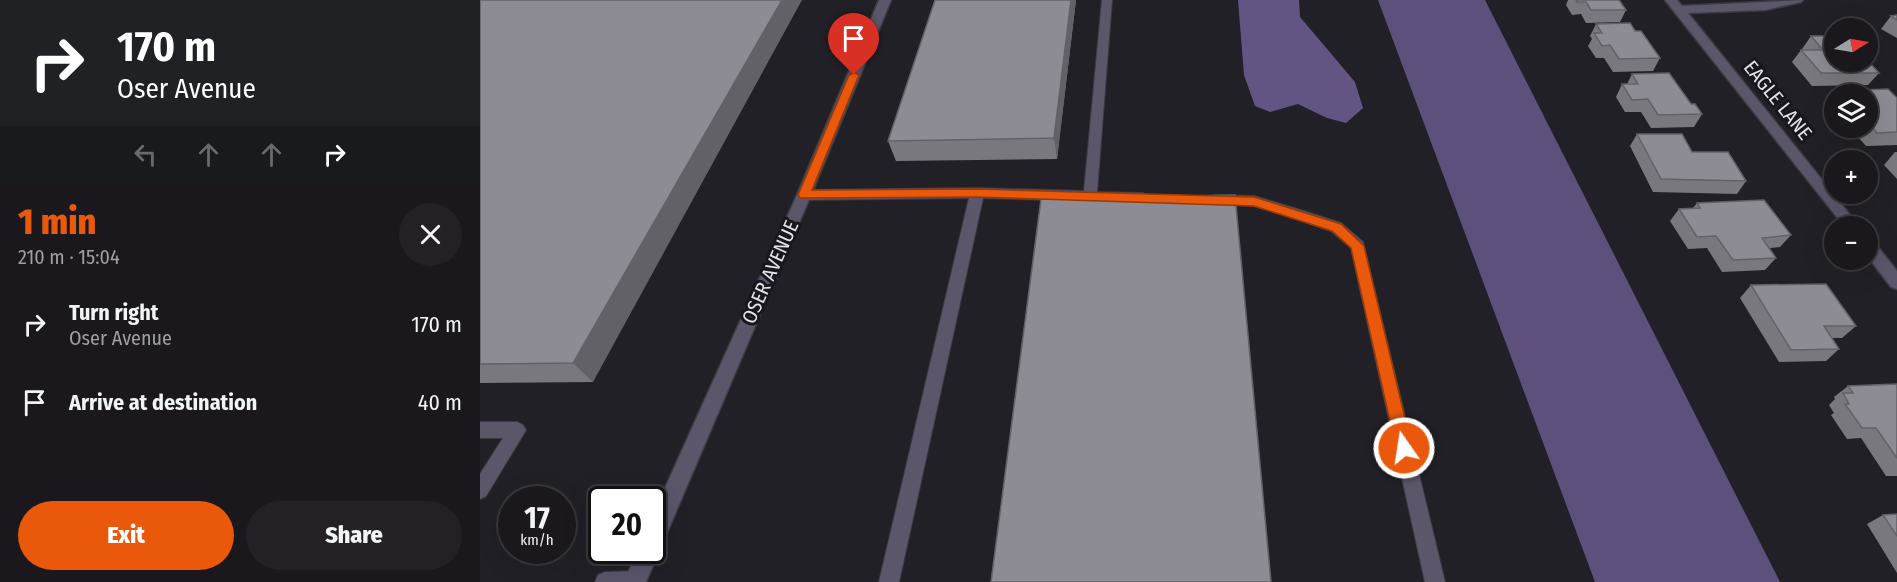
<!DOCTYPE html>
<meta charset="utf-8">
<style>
body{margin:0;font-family:"Fira Sans Condensed",sans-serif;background:#232126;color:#f1f3f6;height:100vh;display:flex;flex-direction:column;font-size:22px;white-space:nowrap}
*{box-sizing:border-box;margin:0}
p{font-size:20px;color:#9fa0a4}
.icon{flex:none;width:33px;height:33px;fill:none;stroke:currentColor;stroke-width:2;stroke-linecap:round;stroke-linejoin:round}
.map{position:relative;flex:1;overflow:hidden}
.drawer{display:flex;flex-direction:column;background:#1a181d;width:480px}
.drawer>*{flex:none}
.guide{background:#202124;color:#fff;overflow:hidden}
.needle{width:39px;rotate:79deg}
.fabs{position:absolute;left:1344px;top:18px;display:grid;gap:12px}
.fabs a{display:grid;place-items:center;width:54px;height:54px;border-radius:50%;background:#1a181d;box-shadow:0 6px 24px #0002,0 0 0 2px #38373b;font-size:30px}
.speed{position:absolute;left:18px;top:486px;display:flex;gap:12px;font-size:30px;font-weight:700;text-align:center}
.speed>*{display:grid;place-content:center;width:78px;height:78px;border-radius:50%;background:#1a181d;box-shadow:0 6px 24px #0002,0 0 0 2px #38373b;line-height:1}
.speed small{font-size:15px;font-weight:400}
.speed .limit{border:3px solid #111;border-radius:9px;background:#fff;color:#111}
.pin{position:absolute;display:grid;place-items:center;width:51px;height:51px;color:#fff;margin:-62px -26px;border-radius:50% 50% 50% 0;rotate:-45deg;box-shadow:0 0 6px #0007}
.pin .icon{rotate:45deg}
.me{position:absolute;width:66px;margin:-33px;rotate:347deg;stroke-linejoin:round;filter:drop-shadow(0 0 4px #0008)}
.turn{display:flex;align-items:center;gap:21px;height:126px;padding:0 18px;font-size:27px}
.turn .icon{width:78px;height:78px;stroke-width:2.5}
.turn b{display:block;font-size:42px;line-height:51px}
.lanes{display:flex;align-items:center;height:57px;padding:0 18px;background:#0003;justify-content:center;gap:30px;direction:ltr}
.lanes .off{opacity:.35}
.round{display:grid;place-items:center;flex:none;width:63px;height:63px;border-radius:32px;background:#232126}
.summary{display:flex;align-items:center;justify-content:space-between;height:102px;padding:0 18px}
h1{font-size:36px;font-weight:800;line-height:45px;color:#ea580c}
.button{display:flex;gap:12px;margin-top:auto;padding:12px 18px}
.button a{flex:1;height:69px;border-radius:36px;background:#ea580c;color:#fff;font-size:24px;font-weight:800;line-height:69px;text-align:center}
.button a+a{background:#232126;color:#f1f3f6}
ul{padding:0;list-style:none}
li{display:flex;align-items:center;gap:18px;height:78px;padding:0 18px}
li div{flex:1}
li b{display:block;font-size:22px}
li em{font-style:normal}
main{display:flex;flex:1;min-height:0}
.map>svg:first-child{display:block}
</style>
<main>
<section class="drawer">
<div class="guide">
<div class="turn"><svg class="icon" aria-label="right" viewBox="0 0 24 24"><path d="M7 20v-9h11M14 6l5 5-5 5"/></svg><div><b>170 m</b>Oser Avenue</div></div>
<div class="lanes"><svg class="icon off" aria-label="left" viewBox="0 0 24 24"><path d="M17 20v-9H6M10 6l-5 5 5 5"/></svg><svg class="icon off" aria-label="ahead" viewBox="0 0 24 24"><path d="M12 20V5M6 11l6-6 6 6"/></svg><svg class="icon off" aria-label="ahead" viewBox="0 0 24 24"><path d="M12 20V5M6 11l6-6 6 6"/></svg><svg class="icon" aria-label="right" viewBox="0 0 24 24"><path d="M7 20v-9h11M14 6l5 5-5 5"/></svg></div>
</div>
<div class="summary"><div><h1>1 min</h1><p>210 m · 15:04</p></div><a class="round"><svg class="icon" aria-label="close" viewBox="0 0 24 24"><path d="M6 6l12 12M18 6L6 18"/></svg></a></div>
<ul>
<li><svg class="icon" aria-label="right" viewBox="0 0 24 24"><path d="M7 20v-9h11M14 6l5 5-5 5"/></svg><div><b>Turn right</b><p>Oser Avenue</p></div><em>170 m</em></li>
<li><svg class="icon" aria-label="arrive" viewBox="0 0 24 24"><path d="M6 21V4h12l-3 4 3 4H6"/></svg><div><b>Arrive at destination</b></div><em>40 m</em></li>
</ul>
<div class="button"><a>Exit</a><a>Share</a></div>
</section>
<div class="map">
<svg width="1417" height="582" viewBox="0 0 1417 582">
<rect width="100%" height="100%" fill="#222027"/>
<path fill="#5e507d" d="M 898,0 L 1005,0 L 1300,582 L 1115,582 Z"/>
<path fill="#635583" d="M 758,0 L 819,0 L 820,17 L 875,82 L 883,108 L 866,123 L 847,118 L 818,104 L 790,112 L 775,106 L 764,75 Z"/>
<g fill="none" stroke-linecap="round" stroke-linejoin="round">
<defs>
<path id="service" d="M 622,0 L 632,0 L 617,192 L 663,193 L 670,198 L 663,203 L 503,198 L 419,582 L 399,582 L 489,198 L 324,200 L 317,195 L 324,190 L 497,188 L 604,191 Z
M 735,195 L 774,196 L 824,211 L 861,223 L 883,242 L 965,582 L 945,582 L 871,248 L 851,231 L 814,218 L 774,206 L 730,203 L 728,200 L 730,197 Z
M 0,422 L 37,422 L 43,425 L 46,430 L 6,496 L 0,499 L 0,474 L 23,438 L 0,438 Z
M 156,571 L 163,574 L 165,582 L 115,582 L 118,575 L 125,572 Z"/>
<path id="minor" d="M 1185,0 L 1197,0 L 1202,6 L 1323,0 L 1321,2 L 1285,10 L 1208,13 L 1379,226 L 1364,226 Z
M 1388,240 L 1394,242 L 1417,271 L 1417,289 L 1411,287 L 1388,257 Z"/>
<path id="tertiary" d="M 399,0 L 411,0 L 331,195 L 166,582 L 144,582 L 158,550 L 172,550 L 172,517 L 317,195 Z"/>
</defs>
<use href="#service" stroke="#3d3b42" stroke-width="2"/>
<use href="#minor" stroke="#3d3b42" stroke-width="3"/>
<use href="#tertiary" stroke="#3d3b42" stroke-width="3"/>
<use href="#service" fill="#5b566a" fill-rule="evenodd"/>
<use href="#minor" fill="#5b566a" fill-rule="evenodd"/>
<use href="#tertiary" fill="#5b566a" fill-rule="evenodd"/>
</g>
<path fill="#79787f" d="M 0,0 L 113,382 L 0,383 Z
M 455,0 L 596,0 L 577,159 L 416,161 L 408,141 Z
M 1088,0 L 1139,0 L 1146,10 L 1140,22 L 1106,23 L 1101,14 L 1092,15 L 1086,5 Z
M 1417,15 L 1417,38 L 1401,29 L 1411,16 Z
M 1116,24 L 1155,31 L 1180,58 L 1173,71 L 1133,72 L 1124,58 L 1116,58 L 1108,46 L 1112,39 L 1110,36 Z
M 1331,36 L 1399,73 L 1388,85 L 1332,86 L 1312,62 L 1321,50 L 1322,50 L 1322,49 Z
M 1152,74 L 1211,104 L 1222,114 L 1214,127 L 1171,128 L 1161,112 L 1145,112 L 1136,97 L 1142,84 L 1147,84 Z
M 1358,91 L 1417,98 L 1417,145 L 1386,146 L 1370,128 L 1388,128 L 1388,94 L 1355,94 Z
M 1354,95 L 1354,111 L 1348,103 Z
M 1157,134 L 1212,152 L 1266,181 L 1257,194 L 1173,192 L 1150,146 Z
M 1415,152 L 1417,152 L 1417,179 L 1404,165 Z
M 1217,203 L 1311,235 L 1300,247 L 1290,248 L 1296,258 L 1285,270 L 1242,272 L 1227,248 L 1208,249 L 1190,221 L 1199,209 L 1213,208 Z
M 1271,285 L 1376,326 L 1362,338 L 1352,338 L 1359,349 L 1346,361 L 1299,362 L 1260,298 Z
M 1417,384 L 1417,476 L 1406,476 L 1381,438 L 1367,439 L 1351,415 L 1354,413 L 1349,405 L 1355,399 L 1354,397 L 1368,386 Z
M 1417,514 L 1417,573 L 1387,524 L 1403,515 Z"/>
<path fill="#636168" d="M 302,0 L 322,0 L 113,382 L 93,363 Z
M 591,0 L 596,0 L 577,159 L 574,138 Z"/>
<path fill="#8d8b94" stroke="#636168" stroke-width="1.5" d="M 0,0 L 302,0 L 93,363 L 0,364 Z
M 455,0 L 591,0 L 574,138 L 408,141 Z
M 1096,0 L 1139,0 L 1146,10 L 1111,10 L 1106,2 L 1097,2 Z
M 1417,15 L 1417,20 L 1411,16 Z
M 1150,23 L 1155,31 L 1161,31 L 1180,58 L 1139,59 L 1130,45 L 1122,46 L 1114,33 L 1122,33 L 1116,24 Z
M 1331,36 L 1354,36 L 1354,62 L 1388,62 L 1388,61 L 1399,73 L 1341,73 L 1321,50 L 1343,50 Z
M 1189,73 L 1211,104 L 1215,104 L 1222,114 L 1178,115 L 1168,99 L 1152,100 L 1142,84 L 1158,84 L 1152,74 Z
M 1408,89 L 1417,98 L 1417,132 L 1397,133 L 1388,122 L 1388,94 L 1361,94 L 1358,91 Z
M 1157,134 L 1202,134 L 1212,152 L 1248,152 L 1266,181 L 1181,179 Z
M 755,195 L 791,582 L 511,582 L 561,199 Z
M 1284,200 L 1311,235 L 1282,238 L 1296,258 L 1253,260 L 1236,236 L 1217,237 L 1199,209 L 1220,208 L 1217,203 Z
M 1346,284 L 1376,326 L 1344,326 L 1359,349 L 1311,350 L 1271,285 Z
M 1417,384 L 1417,458 L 1396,428 L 1382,428 L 1365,404 L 1369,404 L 1363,393 L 1373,393 L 1368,386 Z
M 1417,514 L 1417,536 L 1403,515 Z"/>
<path fill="#ea580c" stroke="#983908" stroke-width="1.5" d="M 374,72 L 379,75 L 332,190 L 497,189 L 774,197 L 861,224 L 884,246 L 932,448 L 929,453 L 924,455 L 918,453 L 916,448 L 871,248 L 852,231 L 774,206 L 497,197 L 320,198 L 318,195 L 369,75 Z"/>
<g text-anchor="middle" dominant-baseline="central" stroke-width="6" stroke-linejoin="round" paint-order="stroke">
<g font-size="20" fill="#e5e4e9" stroke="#18171d">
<text transform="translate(1298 100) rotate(51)">EAGLE LANE</text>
<text transform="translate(290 272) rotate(-66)">OSER AVENUE</text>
</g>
</g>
</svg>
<div class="fabs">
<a><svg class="needle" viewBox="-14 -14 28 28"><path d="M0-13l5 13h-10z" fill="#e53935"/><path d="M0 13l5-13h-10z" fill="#9fa0a4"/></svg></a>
<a><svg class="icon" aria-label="layers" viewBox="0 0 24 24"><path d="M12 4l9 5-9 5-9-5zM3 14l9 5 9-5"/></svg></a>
<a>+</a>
<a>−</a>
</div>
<div class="speed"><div>17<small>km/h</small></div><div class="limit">20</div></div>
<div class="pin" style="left:374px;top:75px;background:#d93025"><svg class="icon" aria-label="arrive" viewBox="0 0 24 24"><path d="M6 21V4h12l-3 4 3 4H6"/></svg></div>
<svg class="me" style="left:924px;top:448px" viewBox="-20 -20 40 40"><circle r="17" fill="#ea580c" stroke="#fff" stroke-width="3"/><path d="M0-11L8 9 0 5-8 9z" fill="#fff"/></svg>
</div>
</main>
